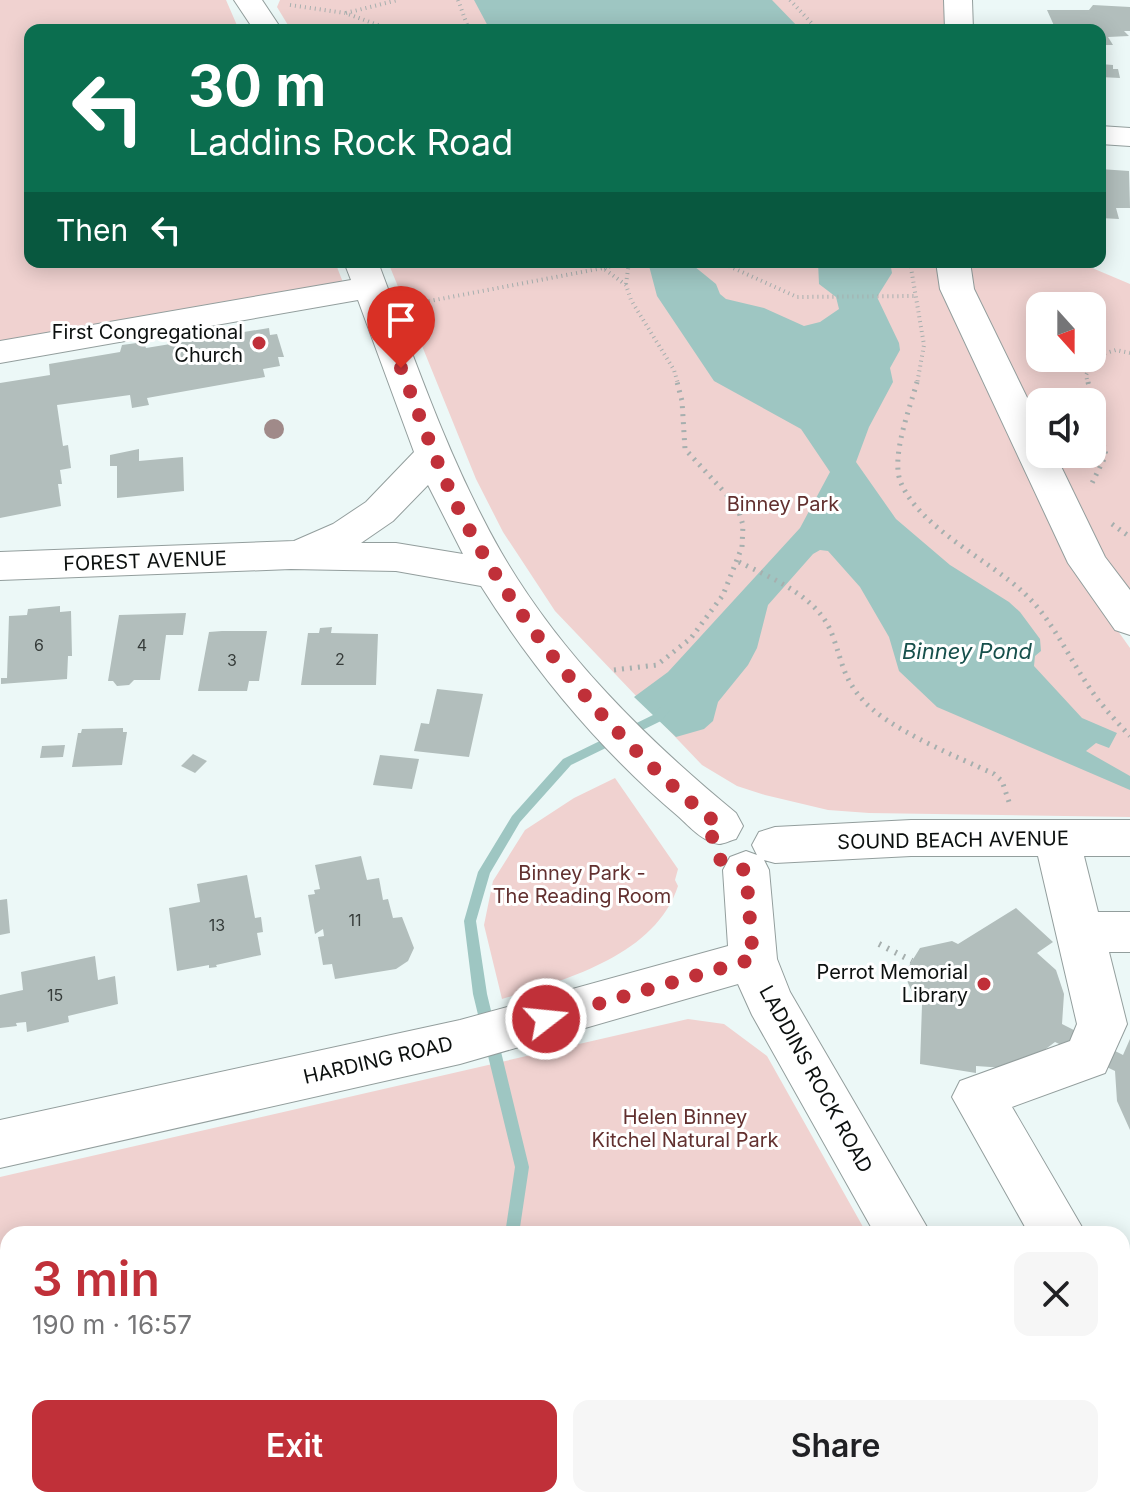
<!DOCTYPE html>
<meta charset="utf-8">
<style>
body{margin:0;font-family:Inter,sans-serif;background:#f6f6f6;color:#202124;height:100vh;display:flex;flex-direction:column;font-size:30px;white-space:nowrap}
*{box-sizing:border-box;margin:0}
p{font-size:26px;color:#757577}
.icon{flex:none;width:44px;height:44px;fill:none;stroke:currentColor;stroke-width:2;stroke-linecap:round;stroke-linejoin:round}
.map{position:relative;flex:1;overflow:hidden}
.sheet{position:absolute;left:0px;top:1226px;width:1130px;height:282px;display:flex;flex-direction:column;background:#fff;border-radius:24px 24px 0 0;box-shadow:0 4px 20px #0003}
.sheet>*{flex:none}
.guide{position:absolute;left:24px;top:24px;width:1082px;height:244px;border-radius:16px;box-shadow:0 4px 20px #0003;background:#0b6e4f;color:#fff;overflow:hidden}
.needle{width:52px;rotate:159deg}
.fabs{position:absolute;left:1026px;top:292px;display:grid;gap:16px}
.fabs a{display:grid;place-items:center;width:80px;height:80px;border-radius:16px;background:#fff;box-shadow:0 4px 20px #0003;font-size:40px}
.pin{position:absolute;display:grid;place-items:center;width:68px;height:68px;color:#fff;margin:-82px -34px;border-radius:50% 50% 50% 0;rotate:-45deg;box-shadow:0 0 8px #0007}
.pin .icon{rotate:45deg}
.me{position:absolute;width:88px;margin:-44px;rotate:74deg;stroke-linejoin:round;filter:drop-shadow(0 0 6px #0008)}
.turn{display:flex;align-items:center;gap:28px;height:168px;padding:0 32px;font-size:36px}
.turn .icon{width:104px;height:104px;stroke-width:2.5}
.turn b{display:block;font-size:56px;line-height:68px}
.then{display:flex;align-items:center;height:76px;padding:0 32px;background:#0003;gap:16px;font-size:30px}
.round{display:grid;place-items:center;flex:none;width:84px;height:84px;border-radius:16px;background:#f6f6f6}
.head{display:flex;align-items:center;justify-content:space-between;height:136px;padding:0 32px}
h1{font-size:48px;font-weight:600;line-height:60px;color:#c03039}
.cta{display:flex;gap:16px;margin-top:auto;padding:16px 32px}
.cta a{flex:1;height:92px;border-radius:16px;background:#c03039;color:#fff;font-size:32px;font-weight:600;line-height:92px;text-align:center}
.cta a+a{background:#f6f6f6;color:#202124}
.map>svg:first-child{display:block}
</style>
<div class="map">
<svg width="1130" height="1507" viewBox="0 0 1130 1507">
<rect width="100%" height="100%" fill="#ecf8f7"/>
<path fill="#f0d2d0" fill-rule="evenodd" d="M 0,0 L 226,0 L 239,30 L 30,30 L 30,262 L 335,262 L 344,285 L 0,344 Z
M 280,0 L 948,0 L 944,30 L 291,30 L 277,7 Z
M 388,262 L 943,262 L 1076,572 L 1130,648 L 1130,817 L 869,813 L 828,810 L 765,795 L 737,786 L 702,765 L 555,611 L 503,532 L 476,479 Z
M 960,262 L 1078,262 L 1130,284 L 1130,601 L 1045,454 L 1092,454 L 1092,402 L 1040,402 L 1040,444 ZM 1040,306 L 1092,306 L 1092,358 L 1040,358 Z
M 615,778 L 678,869 L 675,880 L 678,886 C 655,956 565,980 502,999 L 484,925 L 493,881 L 525,830 L 574,798 Z
M 688,1019 L 724,1024 L 767,1056 L 867,1234 L 8,1234 L 8,1500 L 1035,1500 L 1039,1507 L 0,1507 L 0,1177 Z"/>
<path fill="#9ec6c2" d="M 474,0 L 772,0 L 801,30 L 490,30 Z
M 648,262 L 689,262 L 716,284 L 720,294 L 726,299 L 764,308 L 804,326 L 820,322 L 839,309 L 836,297 L 819,284 L 818,262 L 890,262 L 892,273 L 877,297 L 899,343 L 900,350 L 890,368 L 893,382 L 869,427 L 856,462 L 896,519 L 950,565 L 1009,602 L 1020,612 L 1040,639 L 1041,651 L 1035,656 L 1034,666 L 1082,718 L 1117,733 L 1109,748 L 1096,743 L 1086,751 L 1130,776 L 1130,790 L 937,707 L 899,671 L 889,637 L 860,587 L 828,551 L 820,550 L 813,554 L 768,605 L 757,648 L 748,665 L 718,702 L 713,721 L 704,729 L 676,737 L 634,697 L 668,672 L 800,528 L 830,472 L 801,429 L 714,381 L 657,296 Z"/>
<g fill="none" stroke-linecap="round" stroke-linejoin="round">
<path fill="#9ec6c2" fill-rule="evenodd" d="M 666,704 L 672,708 L 661,721 L 571,765 L 520,822 L 490,873 L 476,921 L 487,994 L 529,1167 L 519,1234 L 505,1234 L 515,1167 L 473,994 L 464,921 L 478,872 L 512,816 L 563,759 L 653,715 L 662,705 Z
M 508,1500 L 524,1500 L 525,1507 L 509,1507 Z"/>
</g>
<path fill="#b2bebc" d="M 1093,5 L 1130,7 L 1130,31 L 1124,31 L 1129,36 L 1108,37 L 1113,45 L 1100,45 L 1100,30 L 1056,30 L 1047,10 L 1089,10 Z
M 1100,64 L 1113,65 L 1113,69 L 1118,69 L 1120,78 L 1100,77 Z
M 1100,169 L 1129,171 L 1130,208 L 1116,208 L 1119,219 L 1100,218 Z
M 269,328 L 270,335 L 277,334 L 284,357 L 278,357 L 280,366 L 263,369 L 265,377 L 147,398 L 149,405 L 132,408 L 130,395 L 57,405 L 63,446 L 68,445 L 71,468 L 60,470 L 62,484 L 58,484 L 61,506 L 0,518 L 0,383 L 50,375 L 49,364 L 120,352 L 122,345 L 144,342 L 146,348 Z
M 139,449 L 139,461 L 183,457 L 184,491 L 117,498 L 117,466 L 110,466 L 110,455 Z
M 60,606 L 60,612 L 71,611 L 72,656 L 68,656 L 67,679 L 1,684 L 1,678 L 7,678 L 9,616 L 27,615 L 28,609 Z
M 186,613 L 183,635 L 166,635 L 160,680 L 134,680 L 129,685 L 117,686 L 113,681 L 108,681 L 119,615 Z
M 332,627 L 331,633 L 378,634 L 376,685 L 301,685 L 308,633 L 319,633 L 320,628 Z
M 222,631 L 267,631 L 259,681 L 249,681 L 247,691 L 198,691 L 209,632 Z
M 437,689 L 483,694 L 469,757 L 414,751 L 421,723 L 429,724 Z
M 123,728 L 123,732 L 127,732 L 122,765 L 72,767 L 78,733 L 81,733 L 82,729 Z
M 65,745 L 63,757 L 40,758 L 42,746 Z
M 193,754 L 207,761 L 195,773 L 181,766 Z
M 380,755 L 419,759 L 412,789 L 373,785 Z
M 361,856 L 367,880 L 379,878 L 383,900 L 388,899 L 393,918 L 402,917 L 414,948 L 408,961 L 396,969 L 335,979 L 332,964 L 323,965 L 318,937 L 324,936 L 323,929 L 315,934 L 308,895 L 315,894 L 314,890 L 320,889 L 315,865 Z
M 247,875 L 255,918 L 261,917 L 263,932 L 257,933 L 261,955 L 216,965 L 217,967 L 209,968 L 209,965 L 177,971 L 169,908 L 200,902 L 197,884 Z
M 7,899 L 10,933 L 0,935 L 0,900 Z
M 1016,908 L 1053,942 L 1037,953 L 1056,970 L 1064,994 L 1062,1024 L 1123,1055 L 1130,1039 L 1130,1130 L 1117,1101 L 1115,1071 L 1055,1042 L 1031,1060 L 1005,1068 L 976,1066 L 976,1073 L 920,1064 L 922,1005 L 917,1003 L 904,974 L 920,948 L 952,941 L 958,944 Z
M 95,956 L 98,980 L 115,976 L 118,1004 L 68,1016 L 69,1022 L 27,1032 L 26,1022 L 16,1023 L 17,1026 L 0,1028 L 0,995 L 23,990 L 21,972 Z"/>
<g fill="none" stroke-linecap="round" stroke-linejoin="round">
<defs>
<path id="minor" d="M 234,0 L 262,0 L 282,30 L 254,30 Z
M 944,0 L 972,0 L 973,30 L 945,30 Z
M 1100,126 L 1130,128 L 1130,146 L 1100,144 Z
M 344,262 L 378,262 C 415,360 449,461 501,552 C 560,654 646,739 736,813 L 743,826 L 736,839 C 731,840 724,844 719,844 C 703,842 690,827 679,817 C 601,751 535,672 481,586 L 396,571 L 291,569 L 0,580 L 0,552 L 294,541 L 333,524 L 366,502 L 414,452 L 358,300 L 0,363 L 0,341 L 351,280 ZM 428,485 L 463,554 L 396,543 L 361,543 L 393,521 Z
M 936,262 L 970,262 L 974,289 L 1040,424 L 1040,454 L 1055,454 L 1105,557 L 1130,590 L 1130,635 L 1115,630 L 1068,563 L 940,289 Z
M 911,820 L 1130,820 L 1130,856 L 1084,856 L 1098,912 L 1130,912 L 1130,952 L 1109,952 L 1127,1024 L 1105,1073 L 1012,1107 L 1086,1234 L 1029,1234 L 952,1097 L 960,1081 L 1070,1041 L 1077,1024 L 1038,856 L 911,856 L 775,863 L 764,860 L 769,870 L 777,959 L 790,992 L 931,1234 L 875,1234 L 752,1015 L 738,984 L 460,1064 L 0,1168 L 0,1120 L 460,1020 L 728,946 L 723,870 L 730,857 L 746,851 L 757,855 L 752,845 L 759,832 L 775,827 Z
M 1029,1500 L 1091,1500 L 1094,1507 L 1032,1507 Z"/>
</defs>
<use href="#minor" stroke="#939e9d" stroke-width="2"/>
<path stroke="#a6afae" stroke-width="4" stroke-dasharray="1 4" stroke-linecap="butt" d="M 458,0 L 469,30
M 790,0 L 818,30
M 290,5 L 345,13 L 392,30
M 346,13 L 398,0
M 720,262 L 797,297 L 917,296
M 910,262 L 924,345 L 917,384
M 604,268 L 628,262
M 626,284 L 629,262
M 414,304 L 603,268 L 626,285 L 631,300 L 674,370 L 678,384
M 1088,384 L 1086,375 L 1096,356 L 1116,350 L 1130,353"/>
<path stroke="#a6afae" stroke-width="5" stroke-dasharray="2 6" stroke-linecap="butt" d="M 917,382 C 910,408 890,458 901,483 C 920,528 989,560 1024,593 C 1051,618 1067,654 1087,684 C 1099,703 1115,720 1130,736
M 1088,382 L 1106,455 L 1092,483
M 1112,524 L 1130,537
M 739,562 C 773,579 820,597 833,637 C 842,661 843,677 861,698 C 887,729 956,756 994,774 L 1002,781 L 1009,802
M 614,670 L 657,665 L 691,638 L 723,595 L 742,547 L 743,525 L 737,506 L 685,449 L 682,401 L 677,382"/>
<path stroke="#a6afae" stroke-width="6" stroke-dasharray="2 7" stroke-linecap="butt" d="M 879,944 L 912,961"/>
<use href="#minor" fill="#fff" fill-rule="evenodd"/>
</g>
<circle fill="#a08a89" cx="274" cy="429" r="10"/>
<g fill="none" stroke-linecap="round" stroke-linejoin="round">
<path stroke="#c03039" stroke-width="14" stroke-dasharray="0 25.2" d="M 401,368 C 421,419 439,471 464,520 C 527,637 616,743 720,826 L 712,837 C 711,858 726,867 746,870 L 753,959 L 546,1019"/>
</g>
<g fill="#c03039" stroke="#fff" stroke-width="3">
<circle cx="259" cy="343" r="8"/>
<circle cx="984" cy="984" r="8"/>
</g>
<g text-anchor="middle" dominant-baseline="central" stroke-width="6" stroke-linejoin="round" paint-order="stroke">
<g font-size="16" fill="#363c3a">
<text x="39" y="645">6</text>
<text x="142" y="645">4</text>
<text x="340" y="659">2</text>
<text x="232" y="660">3</text>
<text x="355" y="920">11</text>
<text x="217" y="925">13</text>
<text x="55" y="995">15</text>
</g>
<g font-size="20" fill="#0c100f" stroke="#fff" text-anchor="end">
<text x="243" y="332">First Congregational<tspan x="243" dy="23">Church</tspan></text>
<text x="968" y="972">Perrot Memorial<tspan x="968" dy="23">Library</tspan></text>
</g>
<g font-size="20" fill="#62302f" stroke="#fff">
<text x="783" y="504">Binney Park</text>
<text x="582" y="873">Binney Park -<tspan x="582" dy="23">The Reading Room</tspan></text>
<text x="685" y="1117">Helen Binney<tspan x="685" dy="23">Kitchel Natural Park</tspan></text>
</g>
<g font-size="20" fill="#0c100f" stroke="#fff">
<text transform="translate(145 561) rotate(-2)">FOREST AVENUE</text>
<text transform="translate(953 840) rotate(-1)">SOUND BEACH AVENUE</text>
<text transform="translate(378 1060) rotate(-13)">HARDING ROAD</text>
<text transform="translate(816 1079) rotate(61)">LADDINS ROCK ROAD</text>
</g>
<g font-size="22" font-style="italic" fill="#17504c" stroke="#fff">
<text x="967" y="651">Binney Pond</text>
</g>
</g>
</svg>
<div class="fabs">
<a><svg class="needle" viewBox="-14 -14 28 28"><path d="M0-13l5 13h-10z" fill="#e53935"/><path d="M0 13l5-13h-10z" fill="#757577"/></svg></a>
<a><svg class="icon" aria-label="sound" viewBox="0 0 24 24"><path d="M4 9h4l5-4v14l-5-4H4zM17 9q2 3 0 6"/></svg></a>
</div>
<div class="pin" style="left:401px;top:368px;background:#d93025"><svg class="icon" aria-label="arrive" viewBox="0 0 24 24"><path d="M6 21V4h12l-3 4 3 4H6"/></svg></div>
<svg class="me" style="left:546px;top:1019px" viewBox="-20 -20 40 40"><circle r="17" fill="#c03039" stroke="#fff" stroke-width="3"/><path d="M0-11L8 9 0 5-8 9z" fill="#fff"/></svg>
<div class="guide">
<div class="turn"><svg class="icon" aria-label="left" viewBox="0 0 24 24"><path d="M17 20v-9H6M10 6l-5 5 5 5"/></svg><div><b>30 m</b>Laddins Rock Road</div></div>
<div class="then">Then<svg class="icon" aria-label="left" viewBox="0 0 24 24"><path d="M17 20v-9H6M10 6l-5 5 5 5"/></svg></div>
</div>
<section class="sheet">
<div class="head"><div><h1>3 min</h1><p>190 m · 16:57</p></div><a class="round"><svg class="icon" aria-label="close" viewBox="0 0 24 24"><path d="M6 6l12 12M18 6L6 18"/></svg></a></div>
<div class="cta"><a>Exit</a><a>Share</a></div>
</section>
</div>
